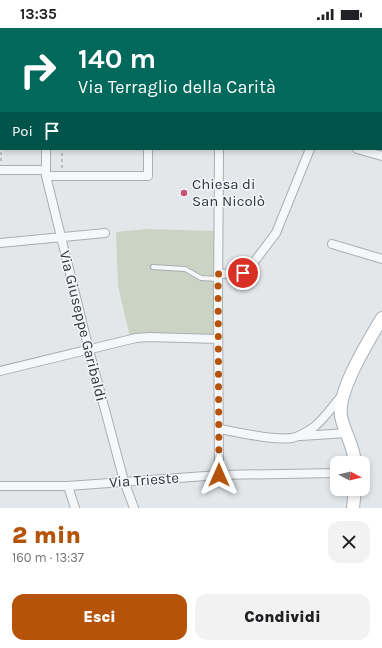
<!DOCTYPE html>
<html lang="it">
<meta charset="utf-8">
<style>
body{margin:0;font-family:Karla,sans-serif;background:#f2f2f2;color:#202124;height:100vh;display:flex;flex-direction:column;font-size:15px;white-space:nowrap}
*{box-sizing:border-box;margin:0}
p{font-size:13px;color:#757577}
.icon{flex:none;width:22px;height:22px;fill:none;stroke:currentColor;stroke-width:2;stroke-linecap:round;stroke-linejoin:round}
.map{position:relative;height:480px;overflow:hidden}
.details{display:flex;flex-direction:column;background:#fff;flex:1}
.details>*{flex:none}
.banner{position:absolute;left:0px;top:0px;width:382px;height:122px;box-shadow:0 2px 6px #0003;background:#00695c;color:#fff;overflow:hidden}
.needle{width:26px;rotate:97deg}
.fabs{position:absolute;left:330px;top:428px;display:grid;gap:8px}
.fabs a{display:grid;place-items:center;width:40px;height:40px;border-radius:8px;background:#fff;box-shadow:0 2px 6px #0003;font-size:20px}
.pin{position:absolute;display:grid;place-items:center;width:34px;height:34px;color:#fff;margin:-17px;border:2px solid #fff;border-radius:50%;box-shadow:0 1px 4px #0007}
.me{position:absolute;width:44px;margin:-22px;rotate:0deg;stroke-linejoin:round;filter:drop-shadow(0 0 3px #0008)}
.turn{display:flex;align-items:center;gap:14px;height:84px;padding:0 12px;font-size:18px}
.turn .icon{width:52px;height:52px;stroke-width:2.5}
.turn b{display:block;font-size:28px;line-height:34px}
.then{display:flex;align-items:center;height:38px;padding:0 12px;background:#0003;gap:8px;font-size:15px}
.round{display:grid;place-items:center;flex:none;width:42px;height:42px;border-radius:12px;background:#f2f2f2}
.summary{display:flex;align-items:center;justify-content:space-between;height:68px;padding:0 12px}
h1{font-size:24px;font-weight:800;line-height:30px;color:#b45309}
.cta{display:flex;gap:8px;margin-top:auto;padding:8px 12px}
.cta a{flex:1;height:46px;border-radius:12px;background:#b45309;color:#fff;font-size:16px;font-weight:800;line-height:46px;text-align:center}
.cta a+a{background:#f2f2f2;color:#202124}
.status{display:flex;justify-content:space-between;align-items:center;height:28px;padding:0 20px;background:#fff;direction:ltr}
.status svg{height:11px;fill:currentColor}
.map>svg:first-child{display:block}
</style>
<div class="status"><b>13:35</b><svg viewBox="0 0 49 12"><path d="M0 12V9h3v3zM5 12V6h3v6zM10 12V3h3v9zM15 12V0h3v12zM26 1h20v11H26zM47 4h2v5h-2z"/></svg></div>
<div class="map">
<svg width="382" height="480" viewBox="0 0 382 480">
<rect width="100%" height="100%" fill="#e3e7ea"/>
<path fill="#cbd3c5" d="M 148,201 L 214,203 L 213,307 L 130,309 L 118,258 L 116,204 Z"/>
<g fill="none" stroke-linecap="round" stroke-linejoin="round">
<defs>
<path id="lane" d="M 369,1 L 369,0
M 381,29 L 382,30
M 153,239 L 185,241 L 201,250 L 218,251"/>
<path id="street" d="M 291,0 L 293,1
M 381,0 L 382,0
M 52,1 L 53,0
M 162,1 L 162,0
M 225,1 L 225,0
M 348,1 L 349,0
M 0,11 L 1,12
M 0,68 L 1,69
M 46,121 L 46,148 L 89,322 L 124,453 L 134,480
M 219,121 L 218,276 L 219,447
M 357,121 L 382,128
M 0,142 L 46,142
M 46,148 L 148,148 L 148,121
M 0,215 L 105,205
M 332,216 L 382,231
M 218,246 L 243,245 L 251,238 L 276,205 L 310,121
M 0,343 L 136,310 L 149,309 L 218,311
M 219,401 C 238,404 274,413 292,410 C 300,408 307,404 314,399 C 325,390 333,378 342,367
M 301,408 L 347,405
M 0,458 L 68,458 L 219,447 L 337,445
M 68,458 L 75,480"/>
<path id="secondary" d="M 12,1 L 13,0
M 0,20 L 1,19
M 355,435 C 354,418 344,404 341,388 C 337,363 369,312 382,290
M 353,480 L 355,461"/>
</defs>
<use href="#lane" stroke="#a8afb4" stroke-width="6"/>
<use href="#street" stroke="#a8afb4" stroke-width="10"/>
<use href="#secondary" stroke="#a8afb4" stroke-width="14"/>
<path stroke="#b9bdc2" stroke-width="2" stroke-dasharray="3 3" stroke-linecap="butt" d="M 0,51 L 1,52
M 1,133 L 1,85
M 62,140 L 62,121"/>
<use href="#lane" stroke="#f6f7f9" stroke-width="4"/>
<use href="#street" stroke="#f6f7f9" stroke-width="8"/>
<use href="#secondary" stroke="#fff" stroke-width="12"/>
</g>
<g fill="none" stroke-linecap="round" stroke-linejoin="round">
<path stroke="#b45309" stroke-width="7" stroke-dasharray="0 12.6" d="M 219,447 L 218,246 L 243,245"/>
</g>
<circle fill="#c55273" stroke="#f3f5f8" stroke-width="1.5" cx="184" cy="165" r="4"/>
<g text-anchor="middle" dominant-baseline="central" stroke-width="3" stroke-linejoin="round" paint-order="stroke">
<g font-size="15" fill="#2c3741" stroke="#f3f5f8" text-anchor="start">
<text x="192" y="156">Chiesa di<tspan x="192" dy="17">San Nicolò</tspan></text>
</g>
<g font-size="15" fill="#2c3741" stroke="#f3f5f8">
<text transform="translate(83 298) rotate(76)">Via Giuseppe Garibaldi</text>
<text transform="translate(144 452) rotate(-4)">Via Trieste</text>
</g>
</g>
</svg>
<div class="fabs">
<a><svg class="needle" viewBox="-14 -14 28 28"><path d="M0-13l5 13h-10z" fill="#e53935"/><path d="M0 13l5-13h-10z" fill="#757577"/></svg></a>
</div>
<div class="pin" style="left:243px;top:245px;background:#d93025"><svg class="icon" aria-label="arrive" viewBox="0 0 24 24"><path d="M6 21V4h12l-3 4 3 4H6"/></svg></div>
<svg class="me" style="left:219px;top:447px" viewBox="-20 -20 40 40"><path d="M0-17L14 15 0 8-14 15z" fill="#b45309" stroke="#fff" stroke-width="4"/></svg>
<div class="banner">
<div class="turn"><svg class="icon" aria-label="right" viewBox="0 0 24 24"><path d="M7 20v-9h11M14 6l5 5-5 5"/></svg><div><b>140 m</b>Via Terraglio della Carità</div></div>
<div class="then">Poi<svg class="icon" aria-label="arrive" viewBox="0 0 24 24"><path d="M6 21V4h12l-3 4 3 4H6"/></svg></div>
</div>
</div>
<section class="details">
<div class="summary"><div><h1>2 min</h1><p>160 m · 13:37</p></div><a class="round"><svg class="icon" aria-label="close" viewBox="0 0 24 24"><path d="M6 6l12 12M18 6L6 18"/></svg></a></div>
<div class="cta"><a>Esci</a><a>Condividi</a></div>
</section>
